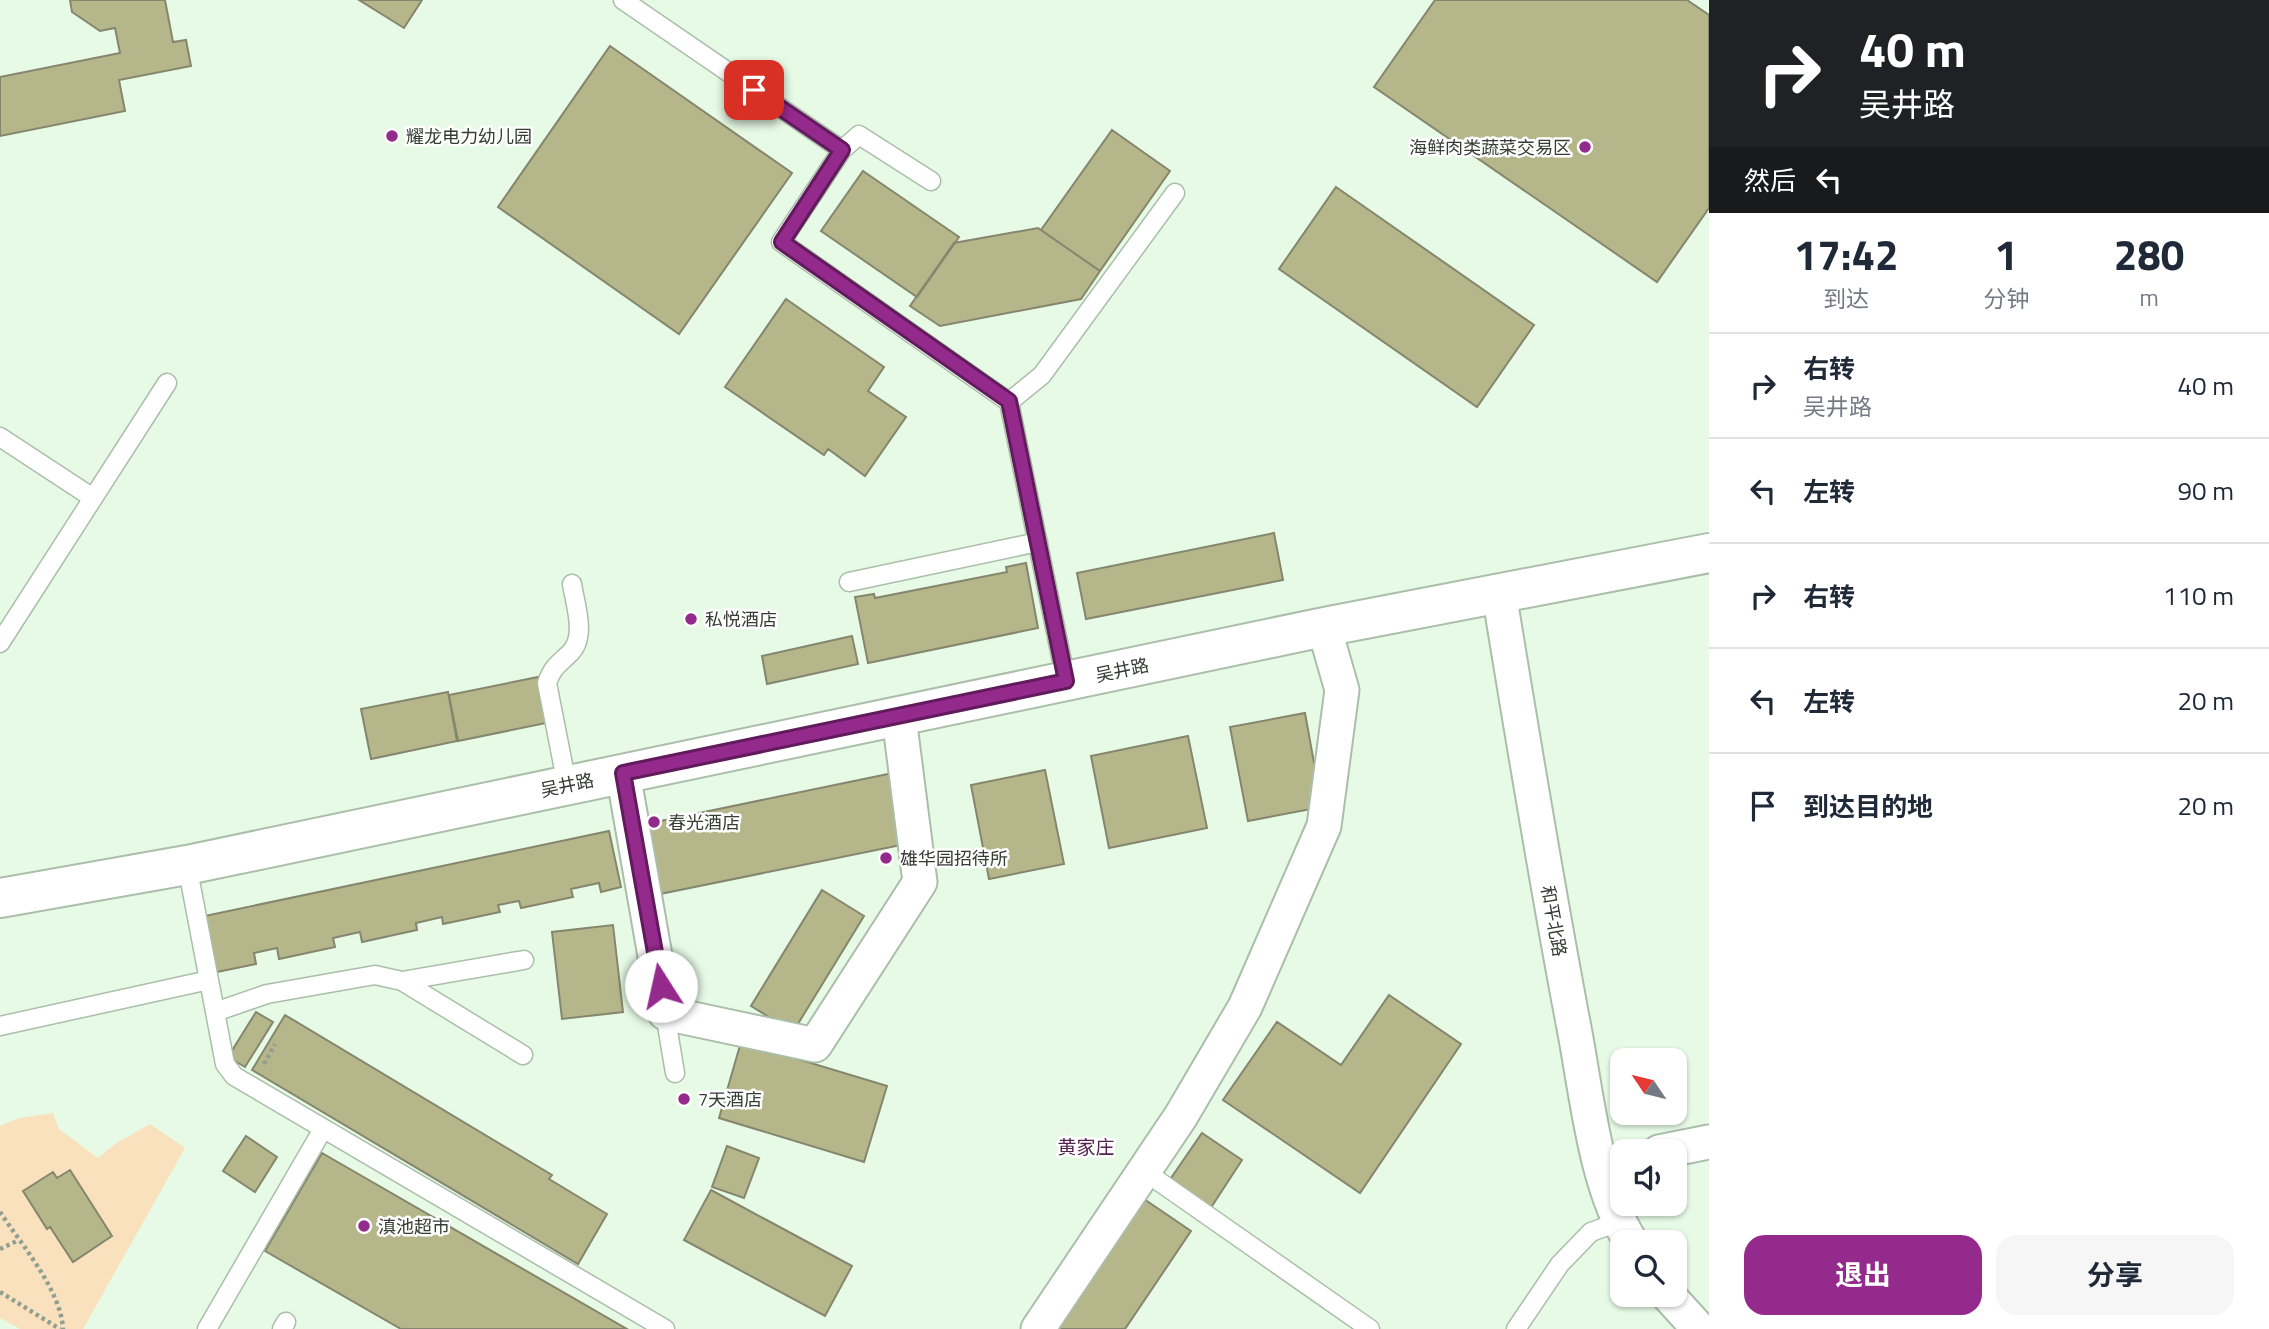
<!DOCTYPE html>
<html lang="zh">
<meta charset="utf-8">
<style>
body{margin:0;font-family:"Titillium Web","Noto Sans SC",sans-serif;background:#f6f6f7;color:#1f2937;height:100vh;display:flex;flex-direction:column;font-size:26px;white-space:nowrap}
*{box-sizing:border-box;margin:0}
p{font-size:23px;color:#747a83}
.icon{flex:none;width:38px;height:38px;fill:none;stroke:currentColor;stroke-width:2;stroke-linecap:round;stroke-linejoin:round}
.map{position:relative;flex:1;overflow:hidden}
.side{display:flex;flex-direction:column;background:#fff;width:560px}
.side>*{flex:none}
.top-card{background:#202124;color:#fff;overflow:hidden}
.needle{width:46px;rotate:305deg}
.controls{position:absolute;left:1610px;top:1048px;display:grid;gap:14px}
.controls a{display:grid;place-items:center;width:77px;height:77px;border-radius:14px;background:#fff;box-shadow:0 2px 5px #0004;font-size:35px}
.pin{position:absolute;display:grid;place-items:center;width:60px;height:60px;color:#fff;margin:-30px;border-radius:14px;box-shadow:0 4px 10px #0006}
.me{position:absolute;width:77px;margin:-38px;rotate:350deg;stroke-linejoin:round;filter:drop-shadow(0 0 5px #0008)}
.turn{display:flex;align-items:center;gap:24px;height:147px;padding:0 35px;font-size:32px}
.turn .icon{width:91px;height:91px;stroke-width:2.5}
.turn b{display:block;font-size:49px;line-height:60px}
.then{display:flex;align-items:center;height:66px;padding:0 35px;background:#0003;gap:14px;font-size:26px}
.eta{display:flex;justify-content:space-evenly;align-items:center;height:119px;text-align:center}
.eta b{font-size:42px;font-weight:700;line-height:49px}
.action{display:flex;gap:14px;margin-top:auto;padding:14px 35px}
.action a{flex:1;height:80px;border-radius:21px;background:#952a8d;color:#fff;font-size:28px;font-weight:700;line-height:80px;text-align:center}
.action a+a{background:#f6f6f7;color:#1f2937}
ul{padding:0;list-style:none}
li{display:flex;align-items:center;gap:21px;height:105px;padding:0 35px;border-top:2px solid #e0e1e3}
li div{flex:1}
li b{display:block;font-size:26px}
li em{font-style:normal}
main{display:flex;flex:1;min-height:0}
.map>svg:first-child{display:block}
</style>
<main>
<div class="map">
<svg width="1709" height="1329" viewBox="0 0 1709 1329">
<rect width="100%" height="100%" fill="#e6fae5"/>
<path fill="#fae1be" d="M 53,1113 L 59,1129 L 98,1158 L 115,1144 L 150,1124 L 185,1148 L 83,1329 L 20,1329 L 0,1318 L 0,1126 L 19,1118 Z"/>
<path fill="#b5b78a" stroke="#85866e" stroke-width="2" d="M 70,0 L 165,0 L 173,42 L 186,40 L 191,66 L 119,80 L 125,111 L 0,136 L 0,77 L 120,53 L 115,28 L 100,31 L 72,12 Z
M 359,0 L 422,0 L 404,28 Z
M 1435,0 L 1687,0 L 1709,15 L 1709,208 L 1657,282 L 1374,87 Z
M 610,46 L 792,173 L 679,334 L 498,207 Z
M 1112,130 L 1170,171 L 1100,271 L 1041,230 Z
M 863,171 L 959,237 L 917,297 L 821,231 Z
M 1336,187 L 1534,325 L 1477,407 L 1279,269 Z
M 1038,228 L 1100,271 L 1081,299 L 940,326 L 910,306 L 954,243 Z
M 786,299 L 884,367 L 868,391 L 906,417 L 865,476 L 828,449 L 824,455 L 725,387 Z
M 1274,533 L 1283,580 L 1086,619 L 1077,573 Z
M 1026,563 L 1038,628 L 868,663 L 855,597 L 874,594 L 875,598 L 1007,572 L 1006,567 Z
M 852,636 L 858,664 L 767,684 L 762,656 Z
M 538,677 L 546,723 L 458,741 L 449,695 Z
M 448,692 L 457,741 L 371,759 L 361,709 Z
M 1305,713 L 1322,807 L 1248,821 L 1230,727 Z
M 1188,736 L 1207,828 L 1109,848 L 1091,756 Z
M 1045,770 L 1064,864 L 989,879 L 971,785 Z
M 893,773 L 906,844 L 660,894 L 646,824 Z
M 609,831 L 621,887 L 601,892 L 599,883 L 571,889 L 573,897 L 521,908 L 519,901 L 498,905 L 500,912 L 443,924 L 442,917 L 416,923 L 417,930 L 362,942 L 360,932 L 333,938 L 335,947 L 279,959 L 277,948 L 254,953 L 256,964 L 212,973 L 200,917 Z
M 822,890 L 864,916 L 793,1032 L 751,1006 Z
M 613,925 L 623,1012 L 562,1019 L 552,932 Z
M 1389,995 L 1461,1044 L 1360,1193 L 1223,1100 L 1277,1022 L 1341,1065 Z
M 256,1012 L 273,1022 L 245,1067 L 228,1057 Z
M 285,1015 L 552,1175 L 549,1179 L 607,1214 L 578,1264 L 252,1070 Z
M 741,1042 L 887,1086 L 864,1162 L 719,1118 Z
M 1202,1133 L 1242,1160 L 1210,1209 L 1169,1181 Z
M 246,1136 L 277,1157 L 255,1192 L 223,1171 Z
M 727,1146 L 759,1158 L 744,1198 L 712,1187 Z
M 322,1153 L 627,1329 L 401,1329 L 265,1251 Z
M 70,1170 L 112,1236 L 73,1262 L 50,1227 L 47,1229 L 23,1191 L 53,1172 L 57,1178 Z
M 711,1190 L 852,1266 L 825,1316 L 684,1240 Z
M 1144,1199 L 1191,1231 L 1125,1329 L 1056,1329 Z"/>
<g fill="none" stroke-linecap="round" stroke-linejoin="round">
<defs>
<path id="lane" d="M 623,0 L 842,150 L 859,135 L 931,181
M 842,150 L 781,242 L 1009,402 L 1066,681
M 1009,402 L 1042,375 L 1175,193
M 0,437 L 93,498
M 849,582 L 1038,542
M 0,643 L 167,383
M 567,785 L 547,683 C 553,666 558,665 570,653 C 587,637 575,604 572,584
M 187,865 L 225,1064 L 234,1076 L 665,1329
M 402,981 L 523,1055
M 215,1012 L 267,994 L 375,975 L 402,981 L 524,960
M 665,1013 L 675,1073
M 0,1026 L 209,980
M 1144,1171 L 1370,1329
M 207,1329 L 323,1129
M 282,1329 L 286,1322
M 1516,1329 L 1560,1264 L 1591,1232 L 1621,1221"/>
<path id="street" d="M 1499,593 C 1523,740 1547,887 1575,1033 C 1587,1097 1596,1188 1631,1242
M 623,773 L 665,1013 L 815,1045 L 920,882 L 899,717
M 1659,1152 L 1709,1142
M 1668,1295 L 1699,1329
M 1038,1329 L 1181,1116 L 1245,1007 L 1324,826 L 1342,690 L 1324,627"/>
<path id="secondary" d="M 0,898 L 187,865 L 1324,627 L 1709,553"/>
</defs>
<use href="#lane" stroke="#abbeaa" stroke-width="21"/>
<use href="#street" stroke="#abbeaa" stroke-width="37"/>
<use href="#secondary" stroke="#abbeaa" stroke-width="42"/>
<path stroke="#919f90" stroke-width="4.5" stroke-dasharray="3.5 3.5" stroke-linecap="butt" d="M 264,1064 L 275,1044
M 0,1212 C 21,1244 61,1290 63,1329
M 0,1249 L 19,1240
M 0,1292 L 60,1329"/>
<use href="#lane" stroke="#fff" stroke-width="18"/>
<use href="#street" stroke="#fff" stroke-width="33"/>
<use href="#secondary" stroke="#fff" stroke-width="38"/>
</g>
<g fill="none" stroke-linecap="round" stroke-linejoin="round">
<defs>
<path id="route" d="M 661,986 L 623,773 L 1066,681 L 1009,401 L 782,242 L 842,150 L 754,90"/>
</defs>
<use href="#route" stroke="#611b5c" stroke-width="18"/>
<use href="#route" stroke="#952a8d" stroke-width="12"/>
</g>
<g fill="#952a8d" stroke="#fff" stroke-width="2.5">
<circle cx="392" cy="136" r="7"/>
<circle cx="1585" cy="147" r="7"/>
<circle cx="691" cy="619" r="7"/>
<circle cx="654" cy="822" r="7"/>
<circle cx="886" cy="858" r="7"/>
<circle cx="684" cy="1099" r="7"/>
<circle cx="364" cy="1226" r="7"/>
</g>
<g text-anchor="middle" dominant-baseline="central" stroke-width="5" stroke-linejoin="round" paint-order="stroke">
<g font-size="18" fill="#353c34" stroke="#fff" text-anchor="start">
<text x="406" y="136">耀龙电力幼儿园</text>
<text x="1571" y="147" text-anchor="end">海鲜肉类蔬菜交易区</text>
<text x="705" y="619">私悦酒店</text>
<text x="668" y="822">春光酒店</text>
<text x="900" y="858">雄华园招待所</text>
<text x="698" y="1099">7天酒店</text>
<text x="378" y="1226">滇池超市</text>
</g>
<g font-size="18" fill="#353c34" stroke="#fff">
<text transform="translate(1122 670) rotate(-12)">吴井路</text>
<text transform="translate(567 785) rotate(-12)">吴井路</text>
<text transform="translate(1554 921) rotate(80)">和平北路</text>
</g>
<g font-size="19" fill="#552150" stroke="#fff">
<text x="1086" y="1146">黄家庄</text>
</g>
</g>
</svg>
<div class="controls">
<a><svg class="needle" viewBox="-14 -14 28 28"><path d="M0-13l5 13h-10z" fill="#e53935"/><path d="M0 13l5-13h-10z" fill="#747a83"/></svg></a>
<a><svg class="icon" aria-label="sound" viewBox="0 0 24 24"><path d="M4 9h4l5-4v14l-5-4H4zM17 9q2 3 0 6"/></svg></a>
<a><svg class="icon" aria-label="search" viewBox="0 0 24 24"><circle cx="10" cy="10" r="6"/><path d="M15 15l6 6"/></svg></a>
</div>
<div class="pin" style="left:754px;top:90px;background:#d93025"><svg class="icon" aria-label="arrive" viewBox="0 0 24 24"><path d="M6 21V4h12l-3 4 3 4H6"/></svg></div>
<svg class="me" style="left:661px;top:986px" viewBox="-20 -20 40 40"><circle r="19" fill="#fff"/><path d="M0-13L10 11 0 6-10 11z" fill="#952a8d"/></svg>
</div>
<section class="side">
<div class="top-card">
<div class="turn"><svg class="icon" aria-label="right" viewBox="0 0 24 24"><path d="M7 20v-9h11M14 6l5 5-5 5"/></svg><div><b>40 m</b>吴井路</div></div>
<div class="then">然后<svg class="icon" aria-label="left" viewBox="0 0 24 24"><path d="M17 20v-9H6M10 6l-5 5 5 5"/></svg></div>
</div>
<div class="eta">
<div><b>17:42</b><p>到达</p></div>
<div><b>1</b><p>分钟</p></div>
<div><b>280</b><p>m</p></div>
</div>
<ul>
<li><svg class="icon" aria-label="right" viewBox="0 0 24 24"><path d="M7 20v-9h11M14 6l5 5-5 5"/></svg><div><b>右转</b><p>吴井路</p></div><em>40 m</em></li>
<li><svg class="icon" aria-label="left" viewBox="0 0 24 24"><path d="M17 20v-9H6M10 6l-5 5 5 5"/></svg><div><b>左转</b></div><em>90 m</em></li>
<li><svg class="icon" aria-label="right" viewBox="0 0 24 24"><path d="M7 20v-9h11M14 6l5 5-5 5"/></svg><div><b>右转</b></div><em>110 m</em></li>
<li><svg class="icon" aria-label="left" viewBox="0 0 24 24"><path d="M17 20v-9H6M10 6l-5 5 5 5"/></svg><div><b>左转</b></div><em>20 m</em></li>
<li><svg class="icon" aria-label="arrive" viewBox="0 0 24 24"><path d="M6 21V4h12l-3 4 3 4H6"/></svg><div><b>到达目的地</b></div><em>20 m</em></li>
</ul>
<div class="action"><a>退出</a><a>分享</a></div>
</section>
</main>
